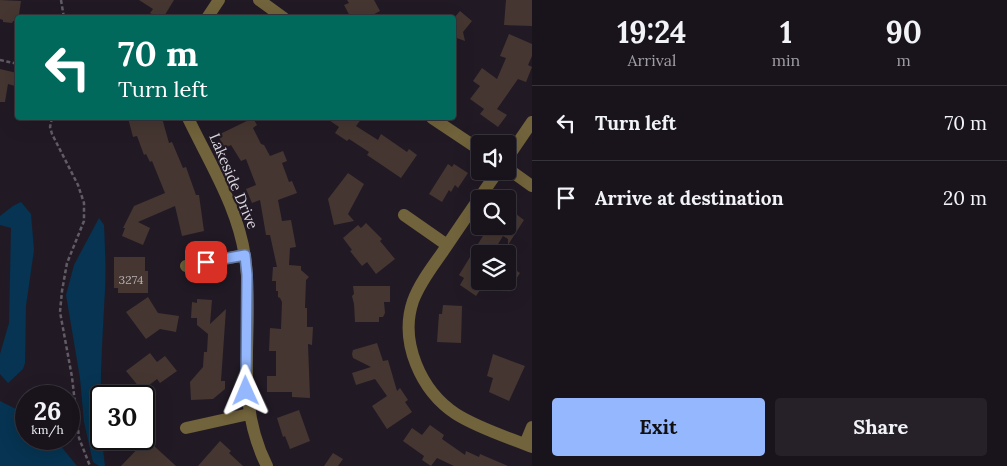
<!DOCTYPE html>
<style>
body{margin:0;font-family:Lora,serif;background:#262129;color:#f1f3f6;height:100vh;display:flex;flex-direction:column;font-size:19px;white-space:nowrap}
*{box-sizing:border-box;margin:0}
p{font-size:16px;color:#9f9ea3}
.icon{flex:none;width:28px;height:28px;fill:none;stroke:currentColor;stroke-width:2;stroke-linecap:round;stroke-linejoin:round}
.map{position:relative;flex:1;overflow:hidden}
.sheet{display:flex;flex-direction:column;background:#19141c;width:475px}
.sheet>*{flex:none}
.banner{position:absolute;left:15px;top:15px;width:441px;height:105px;border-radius:5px;box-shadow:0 5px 20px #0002,0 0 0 1px #37333b;background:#00695c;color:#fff;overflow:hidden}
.controls{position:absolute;left:471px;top:135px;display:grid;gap:10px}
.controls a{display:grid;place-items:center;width:45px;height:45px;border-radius:5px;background:#19141c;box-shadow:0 5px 20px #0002,0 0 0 1px #37333b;font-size:25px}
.speed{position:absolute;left:15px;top:385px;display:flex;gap:10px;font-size:25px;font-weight:700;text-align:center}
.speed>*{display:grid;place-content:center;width:65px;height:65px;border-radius:50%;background:#19141c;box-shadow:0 5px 20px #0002,0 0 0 1px #37333b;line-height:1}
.speed small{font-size:12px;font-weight:400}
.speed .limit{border:2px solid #111;border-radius:8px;background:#fff;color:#111}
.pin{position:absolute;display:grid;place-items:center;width:42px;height:42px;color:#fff;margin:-21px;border-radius:10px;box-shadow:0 2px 8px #0006}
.me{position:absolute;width:55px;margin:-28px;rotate:359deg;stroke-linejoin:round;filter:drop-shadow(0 0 4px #0008)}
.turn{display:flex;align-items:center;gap:18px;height:105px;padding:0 20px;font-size:22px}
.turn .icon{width:65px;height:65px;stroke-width:2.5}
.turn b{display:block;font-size:35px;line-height:42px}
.eta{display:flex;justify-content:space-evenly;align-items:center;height:85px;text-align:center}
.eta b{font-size:30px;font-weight:700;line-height:35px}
.cta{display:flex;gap:10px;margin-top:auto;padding:10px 20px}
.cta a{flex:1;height:58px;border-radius:5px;background:#94b7fd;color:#111;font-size:20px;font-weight:700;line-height:58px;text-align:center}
.cta a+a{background:#262129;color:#f1f3f6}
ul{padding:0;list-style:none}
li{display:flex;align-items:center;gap:15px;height:75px;padding:0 20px;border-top:1px solid #37333b}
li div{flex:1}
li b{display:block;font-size:19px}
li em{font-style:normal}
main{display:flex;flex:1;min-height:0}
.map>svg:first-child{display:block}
</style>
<main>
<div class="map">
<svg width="532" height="466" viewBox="0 0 532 466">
<rect width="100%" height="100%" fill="#211a25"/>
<path fill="#063452" d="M 21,202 L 31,214 L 34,250 L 26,306 L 25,363 L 23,369 L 8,383 L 0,374 L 0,354 L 9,323 L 11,228 L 0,225 L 0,216 L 13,206 Z
M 99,218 L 104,225 C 105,247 106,269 105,290 C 102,350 97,408 105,466 L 99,466 L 93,462 L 84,422 L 80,378 L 66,295 L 74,265 Z
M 0,401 L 26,414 L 26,439 L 55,439 L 77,466 L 0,466 Z"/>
<path fill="#453631" d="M 0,0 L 21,1 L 18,21 L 13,21 L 12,23 L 3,22 L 3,20 L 0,19 Z
M 139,0 L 174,0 L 163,18 L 157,18 L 150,13 L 153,9 Z
M 347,0 L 374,0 L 380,11 L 367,18 L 351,18 L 344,5 L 349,3 Z
M 506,0 L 532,0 L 532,26 L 504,25 Z
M 460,11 L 472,21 L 463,32 L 465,41 L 454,37 L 454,18 Z
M 509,34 L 532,44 L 532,56 L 528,65 L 532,67 L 526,82 L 518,79 L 497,109 L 507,115 L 498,127 L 480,114 L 484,109 L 470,99 L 480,86 L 473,81 L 482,68 L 497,79 L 506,58 L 500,56 Z
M 0,69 L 17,73 L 15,86 L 8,84 L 5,102 L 0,102 Z
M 128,118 L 162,118 L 169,143 L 172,142 L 183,168 L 186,167 L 196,195 L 199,195 L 204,231 L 182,236 L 175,206 L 138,222 L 150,228 L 143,245 L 122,236 L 125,228 L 123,228 L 134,206 L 165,193 L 152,161 L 150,162 L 146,154 L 144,155 L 137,136 L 133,137 Z
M 253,118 L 257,125 L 253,128 L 261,144 L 264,145 L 270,156 L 283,151 L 287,161 L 282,163 L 289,182 L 292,181 L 297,193 L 278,200 L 282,221 L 291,220 L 296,247 L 290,248 L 289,265 L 301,266 L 301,270 L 309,277 L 306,280 L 305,308 L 307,308 L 307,327 L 313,327 L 312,345 L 308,344 L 310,398 L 292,397 L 292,392 L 267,392 L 267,376 L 276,376 L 276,351 L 269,351 L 270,328 L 281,329 L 282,302 L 280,298 L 278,297 L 278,291 L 276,291 L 276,281 L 272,281 L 273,267 L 277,267 L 270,235 L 266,235 L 260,200 L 252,203 L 246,189 L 256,185 L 246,159 L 241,161 L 231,145 L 224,148 L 218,135 Z
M 326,118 L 362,118 L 356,126 L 378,140 L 381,134 L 407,152 L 409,149 L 417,155 L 401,178 L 367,155 L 369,152 L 349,139 L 347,141 L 335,133 L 339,127 Z
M 448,164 L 452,167 L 454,164 L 468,173 L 458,188 L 455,185 L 451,192 L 449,190 L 442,202 L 429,194 Z
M 348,173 L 364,184 L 348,214 L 354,221 L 334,225 L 328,199 Z
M 508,208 L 524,220 L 508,245 L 508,239 L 503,236 L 492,254 L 480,254 L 480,281 L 486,281 L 476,296 L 460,285 L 464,278 L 459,275 L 489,226 L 508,226 Z
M 366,223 L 382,239 L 380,241 L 395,259 L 376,274 L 367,262 L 362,266 L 350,251 L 352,250 L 343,238 L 358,225 L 361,228 Z
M 114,257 L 145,257 L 145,271 L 148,271 L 148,293 L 118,293 L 118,288 L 114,288 Z
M 508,265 L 520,273 L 508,292 Z
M 353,286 L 390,286 L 390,302 L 384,302 L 385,313 L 383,317 L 379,317 L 379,322 L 355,322 L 354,304 L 352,296 L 354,294 Z
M 148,297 L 158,313 L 179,316 L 176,332 L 160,329 L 146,339 L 126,312 Z
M 197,299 L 212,300 L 210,324 L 226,309 L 221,381 L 225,381 L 225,389 L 213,399 L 191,400 L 190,382 L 203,367 L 204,352 L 207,352 L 208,334 L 197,325 L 197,318 L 191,318 L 192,302 L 197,303 Z
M 443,305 L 462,306 L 461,343 L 437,342 L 439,314 L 442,314 Z
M 377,343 L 383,361 L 388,360 L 397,391 L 400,388 L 408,400 L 405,402 L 412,412 L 387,429 L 372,406 L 387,396 L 375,379 L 356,385 L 352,373 L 371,367 L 353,358 L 352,354 L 353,350 Z
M 150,353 L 157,362 L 165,356 L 177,371 L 160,383 L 157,379 L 144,389 L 140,388 L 126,371 Z
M 493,354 L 525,366 L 509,401 L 489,392 L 493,378 L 487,376 Z
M 299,410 L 310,441 L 290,449 L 285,436 L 283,437 L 277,418 Z
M 144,419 L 156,420 L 153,445 L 176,466 L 121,466 L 144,442 Z
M 430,425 L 444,435 L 442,439 L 465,455 L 466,451 L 479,457 L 480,454 L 508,466 L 454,466 L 437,458 L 431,466 L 422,460 L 424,456 L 403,441 L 412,428 L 422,435 Z
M 220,441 L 231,451 L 229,453 L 243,466 L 198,466 Z
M 333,453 L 343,459 L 338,466 L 324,466 Z"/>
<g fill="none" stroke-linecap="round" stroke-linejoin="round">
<path stroke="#615c65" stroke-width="2.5" stroke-dasharray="4 2.5" stroke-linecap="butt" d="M 61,0 L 64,18
M 0,60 L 18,64
M 52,118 L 50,127 L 52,134 L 78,185 L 84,203 L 84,221 L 67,263 L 62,291 L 60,312 L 72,377 L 79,438 L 90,466"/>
<path stroke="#71633b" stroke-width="12" d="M 259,0 L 284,18
M 207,18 L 219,0
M 188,118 C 210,164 241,212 246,265 C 254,335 233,399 267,466
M 432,118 L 480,150
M 508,157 L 532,122
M 508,169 L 532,186
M 498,171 C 480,197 462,223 444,250 C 433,266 420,282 413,301 C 399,342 421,391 456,414 C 478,428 507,437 532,447
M 404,215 L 447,245
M 186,266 L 245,255
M 186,428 L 249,414
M 525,444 L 532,427"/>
</g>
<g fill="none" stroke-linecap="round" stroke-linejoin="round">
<defs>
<path id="route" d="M 206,262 L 245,255 L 247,275 L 246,391"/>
</defs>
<use href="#route" stroke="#6077a4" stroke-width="12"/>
<use href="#route" stroke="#94b7fd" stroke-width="9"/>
</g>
<g text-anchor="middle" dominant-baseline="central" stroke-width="4.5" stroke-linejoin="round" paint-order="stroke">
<g font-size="12" fill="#b6afb3">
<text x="131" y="279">3274</text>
</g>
<g font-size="15" fill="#dbd7de" stroke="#211a25">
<text transform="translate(234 181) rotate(67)">Lakeside Drive</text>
</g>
</g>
</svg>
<div class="controls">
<a><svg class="icon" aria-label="sound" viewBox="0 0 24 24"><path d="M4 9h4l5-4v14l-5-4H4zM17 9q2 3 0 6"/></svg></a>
<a><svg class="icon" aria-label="search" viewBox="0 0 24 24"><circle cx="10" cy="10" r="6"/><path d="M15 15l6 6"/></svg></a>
<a><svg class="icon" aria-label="layers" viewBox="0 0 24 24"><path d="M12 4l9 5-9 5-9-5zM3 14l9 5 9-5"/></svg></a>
</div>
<div class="speed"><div>26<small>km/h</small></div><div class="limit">30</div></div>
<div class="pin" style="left:206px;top:262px;background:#d93025"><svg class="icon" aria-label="arrive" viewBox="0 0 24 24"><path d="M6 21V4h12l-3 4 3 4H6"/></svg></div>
<svg class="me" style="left:246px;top:391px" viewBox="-20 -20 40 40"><path d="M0-17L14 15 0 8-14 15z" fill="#94b7fd" stroke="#fff" stroke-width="4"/></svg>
<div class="banner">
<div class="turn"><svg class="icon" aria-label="left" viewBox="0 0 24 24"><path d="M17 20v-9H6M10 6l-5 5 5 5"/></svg><div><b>70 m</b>Turn left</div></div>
</div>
</div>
<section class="sheet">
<div class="eta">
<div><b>19:24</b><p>Arrival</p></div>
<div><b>1</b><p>min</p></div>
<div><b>90</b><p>m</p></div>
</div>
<ul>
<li><svg class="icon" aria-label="left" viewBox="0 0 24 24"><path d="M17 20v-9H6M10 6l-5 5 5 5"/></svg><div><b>Turn left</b></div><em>70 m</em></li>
<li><svg class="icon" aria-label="arrive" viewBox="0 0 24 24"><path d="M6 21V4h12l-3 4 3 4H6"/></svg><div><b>Arrive at destination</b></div><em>20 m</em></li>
</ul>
<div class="cta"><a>Exit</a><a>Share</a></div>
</section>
</main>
